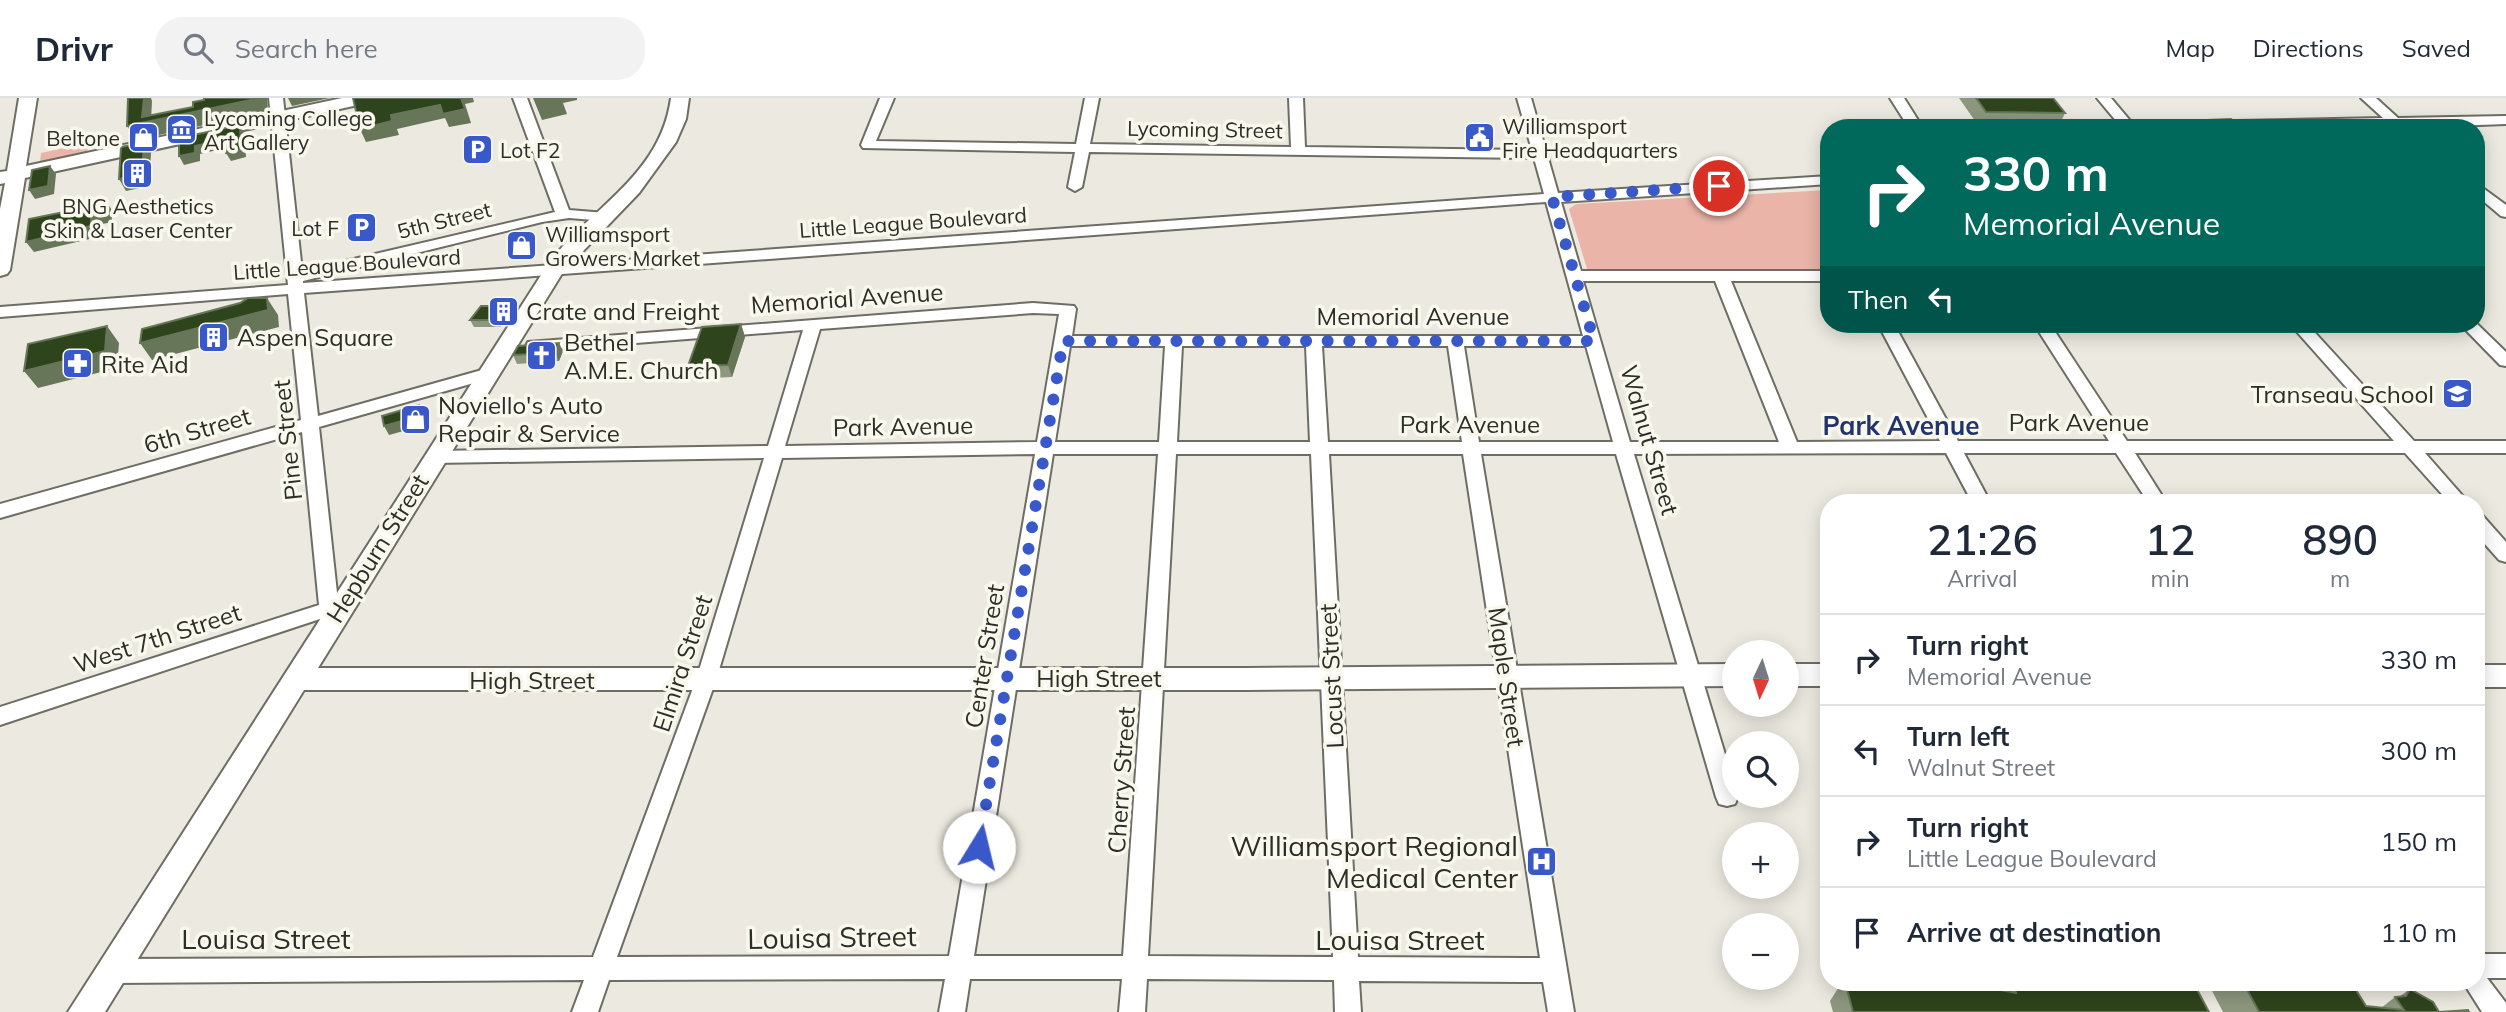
<!DOCTYPE html>
<meta charset="utf-8">
<style>
body{margin:0;font-family:Mulish,sans-serif;background:#f2f2f3;color:#1f2937;height:100vh;display:flex;flex-direction:column;font-size:26px;white-space:nowrap}
*{box-sizing:border-box;margin:0}
p{font-size:23px;color:#747a83}
.icon{flex:none;width:38px;height:38px;fill:none;stroke:currentColor;stroke-width:2;stroke-linecap:round;stroke-linejoin:round}
.map{position:relative;flex:1;overflow:hidden}
.side{position:absolute;left:1820px;top:396px;width:665px;height:497px;display:flex;flex-direction:column;background:#fff;border-radius:28px;box-shadow:0 4px 18px #0003}
.side>*{flex:none}
.hud{position:absolute;left:1820px;top:21px;width:665px;height:214px;border-radius:28px;box-shadow:0 4px 18px #0003;background:#00695c;color:#fff;overflow:hidden}
.needle{width:46px;rotate:184deg}
.controls{position:absolute;left:1722px;top:542px;display:grid;gap:14px}
.controls a{display:grid;place-items:center;width:77px;height:77px;border-radius:50%;background:#fff;box-shadow:0 4px 18px #0003;font-size:35px}
.pin{position:absolute;display:grid;place-items:center;width:60px;height:60px;color:#fff;margin:-30px;border:4px solid #fff;border-radius:50%;box-shadow:0 2px 7px #0007}
.me{position:absolute;width:77px;margin:-38px;rotate:9deg;stroke-linejoin:round;filter:drop-shadow(0 0 5px #0008)}
.turn{display:flex;align-items:center;gap:24px;height:147px;padding:0 28px;font-size:32px}
.turn .icon{width:91px;height:91px;stroke-width:2.5}
.turn b{display:block;font-size:49px;line-height:60px}
.then{display:flex;align-items:center;height:66px;padding:0 28px;background:#0003;gap:14px;font-size:26px}
.eta{display:flex;justify-content:space-evenly;align-items:center;height:119px;text-align:center}
.eta b{font-size:42px;font-weight:600;line-height:49px}
ul{padding:0;list-style:none}
li{display:flex;align-items:center;gap:21px;height:91px;padding:0 28px;border-top:2px solid #e0e1e3}
li div{flex:1}
li b{display:block;font-size:26px}
li em{font-style:normal}
header{display:flex;align-items:center;gap:42px;box-sizing:border-box;height:98px;padding:0 35px;background:#fff;border-bottom:2px solid #e0e1e3}
header strong{font-size:33px}
nav{display:flex;gap:38px;margin-inline-start:auto;font-size:24px}
.search{width:490px;height:63px;background:#f2f2f3;display:flex;align-items:center;gap:18px;box-sizing:border-box;padding:0 24px;border-radius:28px;color:#747a83;font-size:26px}
.map>svg:first-child{display:block}
</style>
<header>
<strong>Drivr</strong>
<div class="search"><svg class="icon" aria-label="search" viewBox="0 0 24 24"><circle cx="10" cy="10" r="6"/><path d="M15 15l6 6"/></svg>Search here</div>
<nav><a>Map</a><a>Directions</a><a>Saved</a></nav>
</header>
<div class="map">
<svg width="2506" height="914" viewBox="0 0 2506 914">
<rect width="100%" height="100%" fill="#eceae0"/>
<path fill="#eab4a8" d="M 88,45 L 87,55 L 40,65 L 41,55 Z
M 1829,92 L 1829,171 L 1587,171 L 1569,111 L 1576,106 Z"/>
<g fill="none" stroke-linecap="round" stroke-linejoin="round">
<defs>
<path id="minor" d="M 269,0 L 283,0 L 302,173 L 555,114 L 513,0 L 527,0 L 569,112 L 606,115 L 613,119 L 606,123 L 569,120 L 542,124 L 303,183 L 303,185 L 1544,96 L 1534,60 L 1089,54 L 1082,89 L 1075,93 L 1068,89 L 1075,54 L 863,50 L 861,47 L 880,0 L 894,0 L 876,43 L 1076,46 L 1085,0 L 1099,0 L 1090,46 L 1291,49 L 1289,0 L 1303,0 L 1305,49 L 1532,52 L 1517,0 L 1531,0 L 1558,95 L 1829,78 L 1829,86 L 1561,104 L 1581,173 L 1829,173 L 1829,183 L 1731,183 L 1797,344 L 1940,343 L 1878,226 L 1894,226 L 1958,343 L 2109,343 L 2034,226 L 2050,226 L 2127,343 L 2394,343 L 2290,226 L 2307,226 L 2414,343 L 2506,343 L 2506,355 L 2425,355 L 2468,404 L 2449,404 L 2405,355 L 2135,355 L 2166,404 L 2148,404 L 2116,355 L 1964,355 L 1990,404 L 1972,404 L 1946,355 L 1634,356 L 1734,686 L 1734,698 L 1738,699 L 1735,706 L 1727,708 L 1719,706 L 1716,699 L 1616,356 L 1481,356 L 1574,914 L 1548,914 L 1543,884 L 1359,883 L 1361,914 L 1335,914 L 1334,882 L 1147,881 L 1145,914 L 1119,914 L 1122,881 L 970,881 L 965,914 L 939,914 L 945,881 L 609,882 L 598,914 L 572,914 L 584,882 L 112,885 L 103,881 L 100,873 L 103,865 L 112,861 L 593,859 L 696,582 L 764,360 L 435,365 L 426,359 L 435,353 L 768,348 L 803,232 L 534,253 L 528,252 L 526,248 L 528,244 L 1033,205 L 1074,208 L 1076,211 L 1072,238 L 1583,238 L 1546,104 L 304,195 L 318,318 L 489,270 L 497,275 L 495,279 L 319,329 L 338,504 L 345,506 L 348,511 L 345,516 L 329,518 L 0,627 L 0,609 L 319,507 L 302,334 L 0,420 L 0,406 L 301,322 L 288,196 L 0,219 L 0,209 L 288,187 ZM 1583,183 L 1715,183 L 1779,344 L 1630,344 ZM 1033,215 L 1059,216 L 1037,344 L 785,348 L 820,231 ZM 1070,248 L 1165,248 L 1159,344 L 1055,344 ZM 1182,248 L 1306,248 L 1310,344 L 1177,344 ZM 1322,248 L 1448,248 L 1462,344 L 1328,344 ZM 1464,248 L 1586,248 L 1613,344 L 1479,344 ZM 1035,356 L 949,858 L 617,859 L 716,582 L 782,360 ZM 1053,356 L 1158,356 L 1123,858 L 974,858 ZM 1176,356 L 1311,356 L 1333,859 L 1148,858 ZM 1329,356 L 1463,356 L 1540,860 L 1358,859 Z
M 1890,0 L 1904,0 L 1923,30 L 1909,30 Z
M 2097,0 L 2111,0 L 2132,25 L 2383,20 L 2361,0 L 2376,0 L 2398,20 L 2506,18 L 2506,26 L 2398,30 L 2122,30 Z
M 2476,85 L 2506,107 L 2506,119 L 2501,118 L 2476,97 Z
M 2476,225 L 2506,254 L 2506,268 L 2500,267 L 2460,226 Z
M 2476,416 L 2483,418 L 2506,444 L 2506,464 L 2499,462 L 2476,436 Z
M 2476,856 L 2506,856 L 2506,880 L 2487,880 L 2506,905 L 2506,914 L 2482,914 L 2463,884 L 2476,884 Z"/>
<path id="major" d="M 19,0 L 37,0 L 26,68 L 342,0 L 376,0 L 367,5 L 25,80 L 10,172 L 7,176 L 0,178 L 0,111 L 5,85 L 0,86 L 0,74 L 7,73 Z
M 671,0 L 689,0 L 686,21 L 676,44 L 639,95 L 563,174 L 318,570 L 1245,570 L 1734,566 L 1734,588 L 1245,592 L 304,592 L 105,914 L 68,914 L 545,171 C 586,111 660,81 671,0 Z
M 1787,566 L 1829,566 L 1829,588 L 1787,588 Z
M 2476,567 L 2506,567 L 2506,589 L 2476,589 Z"/>
</defs>
<use href="#minor" stroke="#6e6d63" stroke-width="4"/>
<use href="#major" stroke="#6e6d63" stroke-width="4"/>
<use href="#minor" fill="#fff" fill-rule="evenodd"/>
<use href="#major" fill="#fff" fill-rule="evenodd"/>
</g>
<path fill="#8d977e" d="M 1959,0 L 2053,0 L 2065,15 L 2058,30 L 1980,30 Z
M 516,208 L 500,229 L 474,229 L 470,222 Z
M 741,226 L 745,239 L 732,279 L 693,281 L 688,268 Z
M 563,253 L 559,263 L 517,266 L 513,257 Z
M 1842,884 L 1960,884 L 1992,890 L 1991,884 L 2193,884 L 2209,914 L 1833,914 L 1830,903 Z
M 2219,884 L 2351,884 L 2366,908 L 2381,910 L 2395,899 L 2400,898 L 2410,891 L 2439,914 L 2469,914 L 2223,914 L 2211,891 Z"/>
<path fill="#677658" d="M 144,0 L 151,0 L 152,3 L 151,23 L 260,0 L 267,0 L 268,13 L 136,42 L 127,28 L 142,19 Z
M 288,0 L 330,0 L 292,8 Z
M 461,0 L 473,0 L 474,4 L 465,6 L 471,25 L 449,29 L 445,20 L 397,31 L 399,37 L 366,44 L 360,31 L 391,17 Z
M 533,0 L 577,0 L 577,2 L 563,5 L 567,16 L 542,22 Z
M 240,27 L 244,35 L 246,59 L 231,63 L 226,55 Z
M 226,41 L 230,49 L 200,56 L 200,63 L 184,67 L 179,58 L 195,48 Z
M 144,44 L 151,55 L 149,88 L 126,93 L 119,81 Z
M 50,68 L 56,76 L 54,96 L 35,101 L 29,92 Z
M 105,102 L 112,112 L 112,124 L 98,127 L 98,139 L 34,154 L 26,144 L 91,116 Z
M 267,200 L 278,217 L 279,229 L 152,262 L 140,245 Z
M 512,201 L 516,208 L 500,229 L 497,222 Z
M 741,226 L 745,239 L 732,279 L 728,267 Z
M 107,228 L 119,245 L 117,270 L 38,290 L 24,273 Z
M 559,245 L 563,253 L 559,263 L 555,255 Z
M 419,307 L 424,316 L 425,327 L 389,337 L 384,328 Z"/>
<path fill="#2e441d" stroke="#677658" stroke-width="2" d="M 128,0 L 144,0 L 142,19 L 193,9 L 193,4 L 204,2 L 204,0 L 260,0 L 127,28 Z
M 353,0 L 461,0 L 465,11 L 443,16 L 440,7 L 391,17 L 392,23 L 360,31 Z
M 1976,0 L 2053,0 L 2065,15 L 1986,14 Z
M 2231,21 L 2242,29 L 2183,30 L 2182,23 Z
M 240,27 L 241,51 L 226,55 L 226,41 L 195,48 L 195,55 L 179,58 L 179,40 Z
M 144,44 L 142,76 L 119,81 L 121,49 Z
M 50,68 L 48,88 L 29,92 L 32,72 Z
M 105,102 L 105,113 L 91,116 L 91,128 L 26,144 L 29,121 L 69,113 L 70,110 Z
M 248,200 L 267,200 L 268,212 L 140,245 L 142,231 L 240,205 Z
M 512,201 L 497,222 L 470,222 L 481,208 L 491,208 L 493,205 Z
M 741,226 L 728,267 L 688,268 L 702,229 Z
M 107,228 L 105,253 L 24,273 L 28,246 Z
M 559,245 L 555,255 L 513,257 L 518,248 Z
M 419,307 L 420,318 L 384,328 L 382,318 Z
M 1845,884 L 1960,884 L 2016,895 L 2014,884 L 2193,884 L 2209,914 L 1853,914 Z
M 2243,884 L 2351,884 L 2366,908 L 2404,912 L 2395,899 L 2406,898 L 2410,891 L 2433,904 L 2439,914 L 2468,912 L 2469,914 L 2259,914 Z"/>
<g fill="none" stroke-linecap="round" stroke-linejoin="round">
<path stroke="#3958c9" stroke-width="12" stroke-dasharray="0 21.6" d="M 979,749 L 1063,243 L 1594,243 L 1552,99 L 1719,88"/>
</g>
<defs>
<symbol id="museum-square" viewBox="-11 -11 22 22"><rect x="-9" y="-9" width="18" height="18" rx="4" fill="#3958c9" stroke="#f9f8ed"/><path d="M0-6L6-3V-2H-6V-3ZM-5-1h2V3h-2ZM-1-1h2V3h-2ZM3-1h2V3H3ZM-6 4H6V6H-6Z" fill="#fff"/></symbol>
<symbol id="shop-square" viewBox="-11 -11 22 22"><rect x="-9" y="-9" width="18" height="18" rx="4" fill="#3958c9" stroke="#f9f8ed"/><path d="M-5-2.5h2.3a2.7 3.5 0 0 1 5.4 0H5L5.5 6h-11ZM-1.5-2.5h3a1.5 2.3 0 0 0-3 0Z" fill="#fff"/></symbol>
<symbol id="civic-square" viewBox="-11 -11 22 22"><rect x="-9" y="-9" width="18" height="18" rx="4" fill="#3958c9" stroke="#f9f8ed"/><path d="M-.6-6.5H3V-4.5H.6V-3L4-1V1h2V6H-6V1h2V-1L-.6-3ZM-1.2 2.5V6h2.4V2.5Z" fill="#fff"/></symbol>
<symbol id="parking-square" viewBox="-11 -11 22 22"><rect x="-9" y="-9" width="18" height="18" rx="4" fill="#3958c9" stroke="#f9f8ed"/><path d="M-3.5-5.5H1a3.5 3.5 0 0 1 0 7H-1V5.5H-3.5ZM-1-3.4V-.6H.8a1.4 1.4 0 0 0 0-2.8Z" fill="#fff"/></symbol>
<symbol id="building-square" viewBox="-11 -11 22 22"><rect x="-9" y="-9" width="18" height="18" rx="4" fill="#3958c9" stroke="#f9f8ed"/><path d="M-4-6H4V6H1V3H-1V6H-4ZM-2.5-4.3h1.7v1.8h-1.7ZM.8-4.3h1.7v1.8H.8ZM-2.5-1h1.7V.8h-1.7ZM.8-1h1.7V.8H.8Z" fill="#fff"/></symbol>
<symbol id="church-square" viewBox="-11 -11 22 22"><rect x="-9" y="-9" width="18" height="18" rx="4" fill="#3958c9" stroke="#f9f8ed"/><path d="M-1.2-6h2.4v3.5h3.3v2.4h-3.3V6h-2.4V-.1h-3.3v-2.4h3.3Z" fill="#fff"/></symbol>
<symbol id="pharmacy-square" viewBox="-11 -11 22 22"><rect x="-9" y="-9" width="18" height="18" rx="4" fill="#3958c9" stroke="#f9f8ed"/><path d="M-2-6h4v4h4v4h-4v4h-4v-4h-4v-4h4Z" fill="#fff"/></symbol>
<symbol id="school-square" viewBox="-11 -11 22 22"><rect x="-9" y="-9" width="18" height="18" rx="4" fill="#3958c9" stroke="#f9f8ed"/><path d="M0-5L7-2L0 1L-7-2ZM-4 1L0 2.5L4 1V4Q0 6-4 4Z" fill="#fff"/></symbol>
<symbol id="hospital-square" viewBox="-11 -11 22 22"><rect x="-9" y="-9" width="18" height="18" rx="4" fill="#3958c9" stroke="#f9f8ed"/><path d="M-5-5h3v3.5h4V-5h3V5h-3V1.5h-4V5h-3Z" fill="#fff"/></symbol>
</defs>
<g fill-rule="evenodd">
<use href="#museum-square" x="164" y="14" width="35" height="35"/>
<use href="#shop-square" x="126" y="22" width="35" height="35"/>
<use href="#civic-square" x="1462" y="22" width="35" height="35"/>
<use href="#parking-square" x="460" y="34" width="35" height="35"/>
<use href="#building-square" x="120" y="58" width="35" height="35"/>
<use href="#parking-square" x="344" y="112" width="35" height="35"/>
<use href="#shop-square" x="504" y="130" width="35" height="35"/>
<use href="#building-square" x="486" y="196" width="35" height="35"/>
<use href="#building-square" x="196" y="222" width="35" height="35"/>
<use href="#church-square" x="524" y="240" width="35" height="35"/>
<use href="#pharmacy-square" x="60" y="248" width="35" height="35"/>
<use href="#school-square" x="2440" y="278" width="35" height="35"/>
<use href="#shop-square" x="398" y="304" width="35" height="35"/>
<use href="#hospital-square" x="1524" y="746" width="35" height="35"/>
</g>
<g text-anchor="middle" dominant-baseline="central" stroke-width="7" stroke-linejoin="round" paint-order="stroke">
<g font-size="21" fill="#2d2d29" stroke="#f9f8ed" text-anchor="start">
<text x="204" y="20">Lycoming College<tspan x="204" dy="24">Art Gallery</tspan></text>
<text x="1502" y="28">Williamsport<tspan x="1502" dy="24">Fire Headquarters</tspan></text>
<text x="120" y="40" text-anchor="end">Beltone</text>
<text x="500" y="52">Lot F2</text>
<text x="138" y="108" text-anchor="middle">BNG Aesthetics<tspan x="138" dy="24">Skin &amp; Laser Center</tspan></text>
<text x="339" y="130" text-anchor="end">Lot F</text>
<text x="545" y="136">Williamsport<tspan x="545" dy="24">Growers Market</tspan></text>
</g>
<g font-size="21" fill="#2d2d29" stroke="#f9f8ed">
<text transform="translate(1205 31) rotate(1)">Lycoming Street</text>
<text transform="translate(444 122) rotate(-14)">5th Street</text>
<text transform="translate(913 124) rotate(-4)">Little League Boulevard</text>
<text transform="translate(347 166) rotate(-4)">Little League Boulevard</text>
</g>
<g font-size="24" fill="#2d2d29" stroke="#f9f8ed">
<text transform="translate(847 200) rotate(-4)">Memorial Avenue</text>
<text x="1413" y="218">Memorial Avenue</text>
<text x="2079" y="324">Park Avenue</text>
<text x="1470" y="326">Park Avenue</text>
<text transform="translate(903 328) rotate(-1)">Park Avenue</text>
<text transform="translate(197 332) rotate(-16)">6th Street</text>
<text transform="translate(287 342) rotate(-96)">Pine Street</text>
<text transform="translate(1650 342) rotate(74)">Walnut Street</text>
<text transform="translate(377 450) rotate(-58)">Hepburn Street</text>
<text transform="translate(157 540) rotate(-18)">West 7th Street</text>
<text transform="translate(984 558) rotate(-81)">Center Street</text>
<text transform="translate(682 565) rotate(-72)">Elmira Street</text>
<text transform="translate(1331 578) rotate(-93)">Locust Street</text>
<text transform="translate(1507 579) rotate(82)">Maple Street</text>
<text x="1099" y="580">High Street</text>
<text x="532" y="582">High Street</text>
<text transform="translate(1121 682) rotate(-86)">Cherry Street</text>
</g>
<g font-size="24" fill="#2d2d29" stroke="#f9f8ed" text-anchor="start">
<text x="526" y="213">Crate and Freight</text>
<text x="237" y="239">Aspen Square</text>
<text x="564" y="244">Bethel<tspan x="564" dy="28">A.M.E. Church</tspan></text>
<text x="101" y="266">Rite Aid</text>
<text x="2434" y="296" text-anchor="end">Transeau School</text>
<text x="438" y="307">Noviello's Auto<tspan x="438" dy="28">Repair &amp; Service</tspan></text>
</g>
<g font-size="26" font-weight="bold" fill="#22346c" stroke="#f9f8ed">
<text x="1901" y="327">Park Avenue</text>
</g>
<g font-size="28" fill="#2d2d29" stroke="#f9f8ed" text-anchor="end">
<text x="1518" y="747">Williamsport Regional<tspan x="1518" dy="32">Medical Center</tspan></text>
</g>
<g font-size="28" fill="#2d2d29" stroke="#f9f8ed">
<text transform="translate(832 839) rotate(-1)">Louisa Street</text>
<text x="266" y="840">Louisa Street</text>
<text x="1400" y="841">Louisa Street</text>
</g>
</g>
</svg>
<div class="controls">
<a><svg class="needle" viewBox="-14 -14 28 28"><path d="M0-13l5 13h-10z" fill="#e53935"/><path d="M0 13l5-13h-10z" fill="#747a83"/></svg></a>
<a><svg class="icon" aria-label="search" viewBox="0 0 24 24"><circle cx="10" cy="10" r="6"/><path d="M15 15l6 6"/></svg></a>
<a>+</a>
<a>−</a>
</div>
<div class="pin" style="left:1719px;top:88px;background:#d93025"><svg class="icon" aria-label="arrive" viewBox="0 0 24 24"><path d="M6 21V4h12l-3 4 3 4H6"/></svg></div>
<svg class="me" style="left:979px;top:749px" viewBox="-20 -20 40 40"><circle r="19" fill="#fff"/><path d="M0-13L10 11 0 6-10 11z" fill="#3958c9"/></svg>
<div class="hud">
<div class="turn"><svg class="icon" aria-label="right" viewBox="0 0 24 24"><path d="M7 20v-9h11M14 6l5 5-5 5"/></svg><div><b>330 m</b>Memorial Avenue</div></div>
<div class="then">Then<svg class="icon" aria-label="left" viewBox="0 0 24 24"><path d="M17 20v-9H6M10 6l-5 5 5 5"/></svg></div>
</div>
<section class="side">
<div class="eta">
<div><b>21:26</b><p>Arrival</p></div>
<div><b>12</b><p>min</p></div>
<div><b>890</b><p>m</p></div>
</div>
<ul>
<li><svg class="icon" aria-label="right" viewBox="0 0 24 24"><path d="M7 20v-9h11M14 6l5 5-5 5"/></svg><div><b>Turn right</b><p>Memorial Avenue</p></div><em>330 m</em></li>
<li><svg class="icon" aria-label="left" viewBox="0 0 24 24"><path d="M17 20v-9H6M10 6l-5 5 5 5"/></svg><div><b>Turn left</b><p>Walnut Street</p></div><em>300 m</em></li>
<li><svg class="icon" aria-label="right" viewBox="0 0 24 24"><path d="M7 20v-9h11M14 6l5 5-5 5"/></svg><div><b>Turn right</b><p>Little League Boulevard</p></div><em>150 m</em></li>
<li><svg class="icon" aria-label="arrive" viewBox="0 0 24 24"><path d="M6 21V4h12l-3 4 3 4H6"/></svg><div><b>Arrive at destination</b></div><em>110 m</em></li>
</ul>
</section>
</div>
